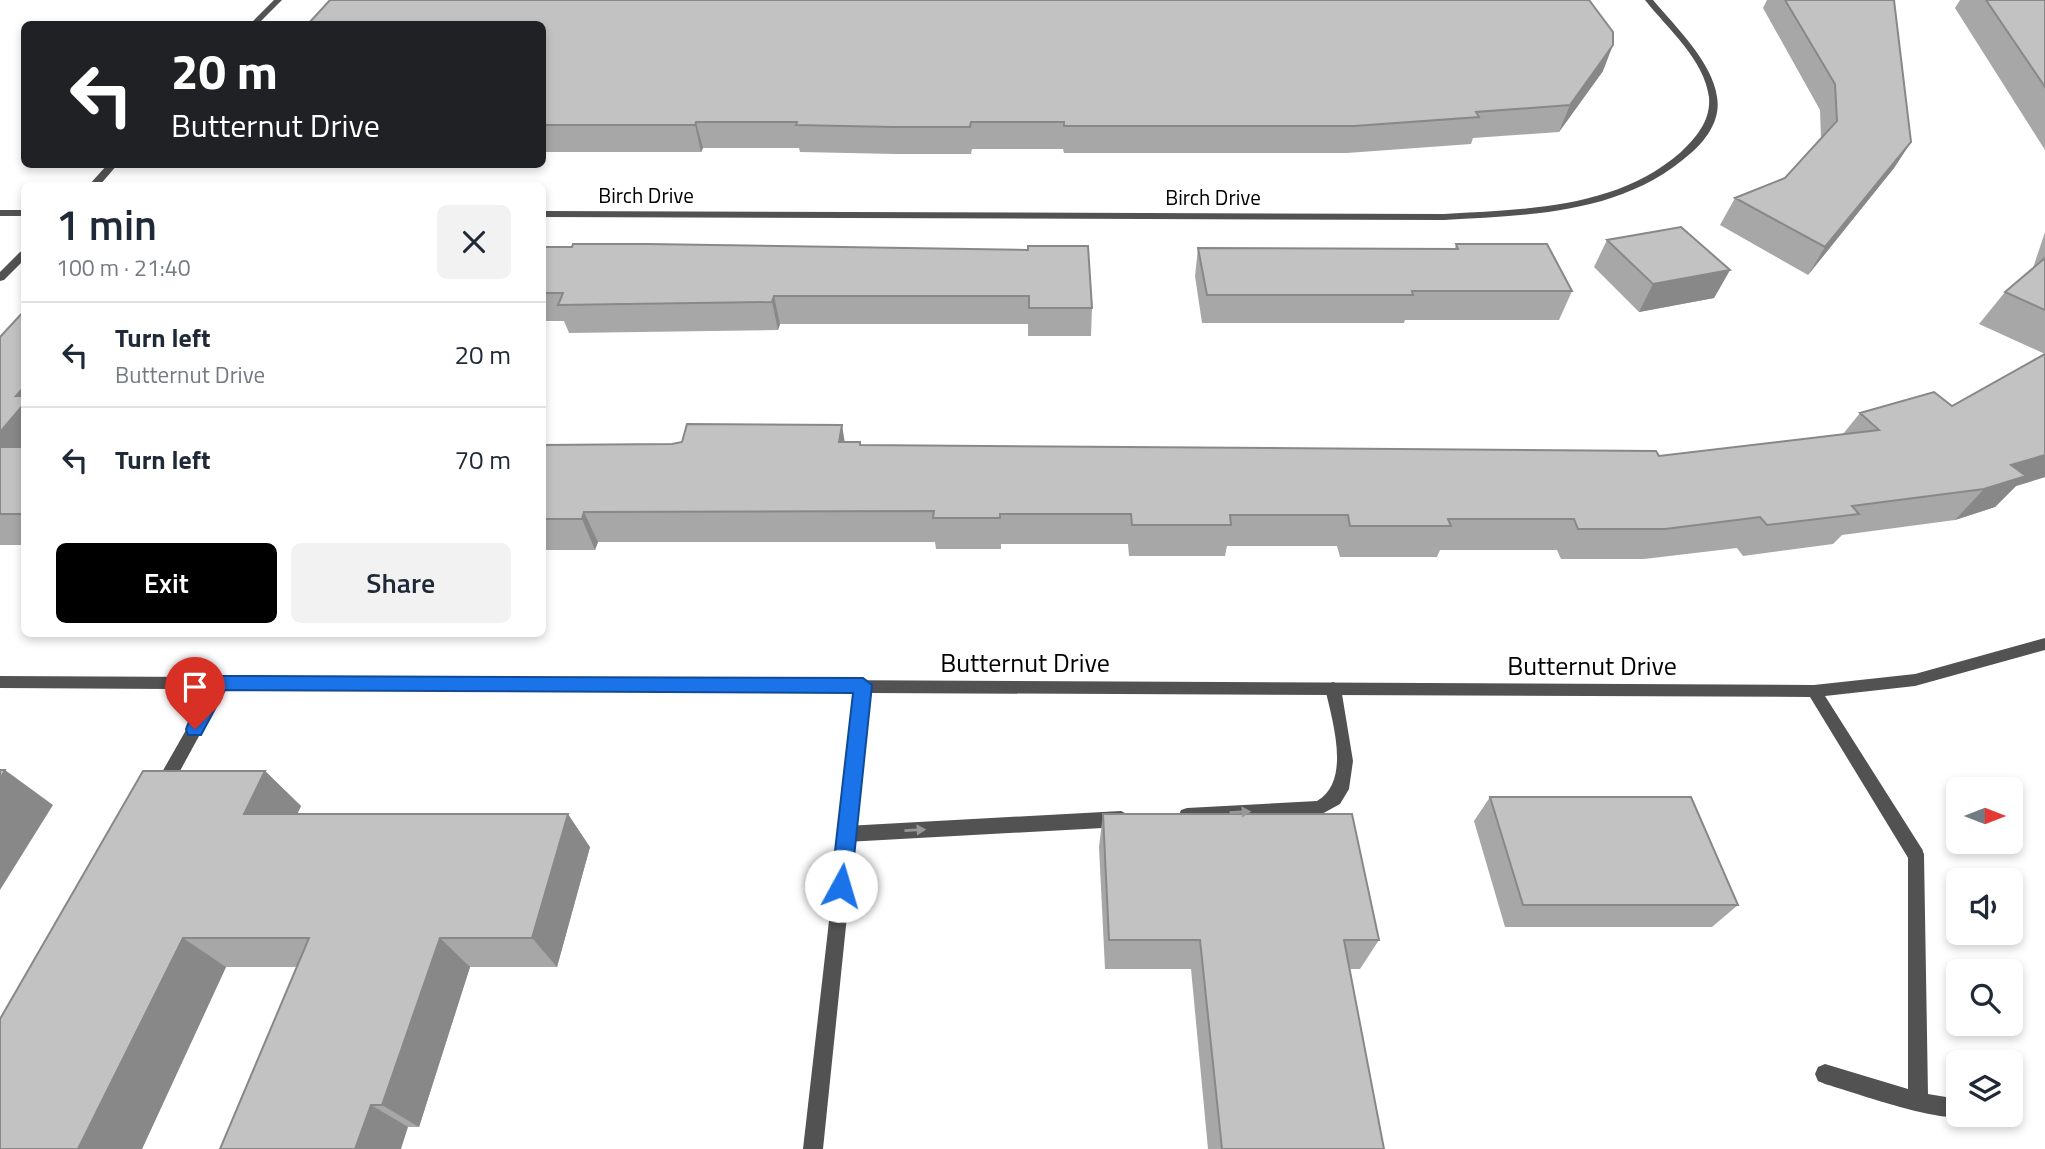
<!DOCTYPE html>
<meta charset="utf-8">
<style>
body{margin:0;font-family:"Titillium Web",sans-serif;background:#f2f2f3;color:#1f2937;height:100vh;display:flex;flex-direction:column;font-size:26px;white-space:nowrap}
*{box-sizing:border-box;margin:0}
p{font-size:23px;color:#747a83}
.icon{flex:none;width:38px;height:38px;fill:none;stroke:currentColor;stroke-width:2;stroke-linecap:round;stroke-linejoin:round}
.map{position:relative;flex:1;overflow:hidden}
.side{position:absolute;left:21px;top:182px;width:525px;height:455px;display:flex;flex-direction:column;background:#fff;border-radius:10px;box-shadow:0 4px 10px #0003}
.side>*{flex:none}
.top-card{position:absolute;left:21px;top:21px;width:525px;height:147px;border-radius:10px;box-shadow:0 4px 10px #0003;background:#202124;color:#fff;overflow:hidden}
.needle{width:46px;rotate:90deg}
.controls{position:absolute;left:1946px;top:777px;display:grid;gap:14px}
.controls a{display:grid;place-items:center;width:77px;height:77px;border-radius:10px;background:#fff;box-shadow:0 4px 10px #0003;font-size:35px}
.pin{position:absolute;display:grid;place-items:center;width:60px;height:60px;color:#fff;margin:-72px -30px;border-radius:50% 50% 50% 0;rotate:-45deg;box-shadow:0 0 7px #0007}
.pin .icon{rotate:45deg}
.me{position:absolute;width:77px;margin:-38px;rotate:6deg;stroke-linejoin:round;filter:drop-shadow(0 0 5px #0008)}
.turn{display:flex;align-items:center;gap:24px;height:147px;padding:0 35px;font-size:32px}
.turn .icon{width:91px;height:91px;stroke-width:2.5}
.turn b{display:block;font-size:49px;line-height:60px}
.round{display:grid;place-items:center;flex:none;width:74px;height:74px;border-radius:10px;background:#f2f2f3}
.summary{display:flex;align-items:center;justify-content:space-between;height:119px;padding:0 35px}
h1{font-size:42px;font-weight:600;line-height:52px}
.cta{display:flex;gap:14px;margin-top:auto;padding:14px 35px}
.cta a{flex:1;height:80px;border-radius:10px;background:#000;color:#fff;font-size:28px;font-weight:600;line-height:80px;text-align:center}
.cta a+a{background:#f2f2f3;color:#1f2937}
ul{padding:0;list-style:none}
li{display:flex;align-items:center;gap:21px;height:105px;padding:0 35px;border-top:2px solid #e0e1e3}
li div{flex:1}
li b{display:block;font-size:26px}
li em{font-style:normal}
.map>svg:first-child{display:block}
</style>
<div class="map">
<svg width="2045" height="1149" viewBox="0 0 2045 1149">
<rect width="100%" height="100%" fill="#fff"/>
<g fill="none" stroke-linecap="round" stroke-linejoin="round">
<path fill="#525252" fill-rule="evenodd" d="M 220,677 L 225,679 L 228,683 L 169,791 L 163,793 L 157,791 L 155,786 L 157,781 L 215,679 Z
M 1333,682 L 1338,684 L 1341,688 L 1353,761 L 1349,789 L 1340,804 L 1320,815 L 1187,822 L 1181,820 L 1179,815 L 1181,810 L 1187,808 L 1317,801 C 1352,781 1332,720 1325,688 L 1328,684 Z
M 1121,811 L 1127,814 L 1129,819 L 1127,824 L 1121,827 L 846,842 L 840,839 L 838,834 L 840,829 L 846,826 Z
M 1916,847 L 1922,849 L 1924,855 L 1928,1094 L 1958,1099 L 1958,1115 L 1965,1115 C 1947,1126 1850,1091 1825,1084 L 1818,1081 L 1815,1074 L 1818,1067 L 1825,1064 L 1908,1089 L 1908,855 L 1910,849 Z
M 2011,1093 L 2019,1096 L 2022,1103 L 2019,1110 L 2012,1113 Z"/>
<path fill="#525252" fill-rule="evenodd" d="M 274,0 L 282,0 L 258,24 L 250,24 Z
M 1645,0 L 1653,0 C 1675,26 1713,63 1717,97 C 1721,119 1707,139 1691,153 C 1623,214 1531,215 1444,220 L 542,217 L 542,211 L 1444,214 C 1526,209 1616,209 1681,152 C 1697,137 1711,120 1709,97 C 1704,59 1667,28 1645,0 Z
M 108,164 L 118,164 L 99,186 L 88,186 Z
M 0,210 L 24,210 L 24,216 L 0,216 Z
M 24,251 L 24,260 L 4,280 L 0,281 L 0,272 L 20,252 Z
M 2045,638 L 2045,650 L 1915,686 L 1825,696 L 1922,849 L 1924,855 L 1922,861 L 1916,863 L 1910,861 L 1810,697 L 870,693 L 823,1149 L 803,1149 L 855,693 L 0,688 L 0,676 L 1814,685 L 1915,674 Z"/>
</g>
<path fill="#a7a7a7" d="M 1767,0 L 1894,0 L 1911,142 L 1894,168 L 1808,275 L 1720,225 L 1735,198 L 1785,178 L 1821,138 L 1820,110 L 1763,8 Z
M 1960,0 L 2045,0 L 2045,150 L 1955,8 Z
M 542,24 L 1603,71 L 1559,132 L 1473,138 L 1471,144 L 1347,153 L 1064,153 L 1063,149 L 972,149 L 971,154 L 896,154 L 800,152 L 799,148 L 703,148 L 701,152 L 542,152 Z
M 2045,232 L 2045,477 L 2016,486 L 1995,507 L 1955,520 L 1842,535 L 1833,544 L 1743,556 L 1737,548 L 1644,559 L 1561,559 L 1557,550 L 1440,550 L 1437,557 L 1340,557 L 1337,546 L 1227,546 L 1225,556 L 1129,556 L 1128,544 L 1001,544 L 1001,549 L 936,549 L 935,542 L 598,542 L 595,550 L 542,550 L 542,445 L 845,442 L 860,445 L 1659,456 L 1843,434 L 1860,413 L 1952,406 L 2045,354 L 1979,324 L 2005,292 L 2033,268 Z
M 1607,240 L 1730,270 L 1714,298 L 1639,312 L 1594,267 Z
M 1456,244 L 1572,291 L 1559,320 L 1405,320 L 1404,323 L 1202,323 L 1195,276 L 1198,248 L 1455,249 Z
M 542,247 L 1028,250 L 1092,308 L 1091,336 L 1028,336 L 1028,324 L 780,324 L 778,330 L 569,333 L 564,321 L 542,321 Z
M 24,311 L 24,545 L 0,545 L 0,337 Z
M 265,771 L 301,806 L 297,814 L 590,847 L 557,967 L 470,967 L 419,1127 L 408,1127 L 220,1149 L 297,967 L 226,967 L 142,1149 L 0,1149 Z
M 1490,797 L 1738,905 L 1712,927 L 1505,927 L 1474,821 Z
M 1103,814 L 1379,940 L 1360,969 L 1349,969 L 1384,1149 L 1208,1149 L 1191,969 L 1105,969 L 1099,847 Z"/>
<path fill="#888" d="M 1613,45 L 1603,71 L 1559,132 L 1570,105 Z
M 696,122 L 703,148 L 701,152 L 695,125 Z
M 1911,142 L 1894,168 L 1808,275 L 1825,247 Z
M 1730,270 L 1714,298 L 1639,312 L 1653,284 Z
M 774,296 L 780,324 L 778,330 L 772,302 Z
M 24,387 L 24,470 L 0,460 L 0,432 L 16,396 Z
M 842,425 L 847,456 L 839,442 Z
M 2045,455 L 2045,477 L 2016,486 L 1995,507 L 1955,520 L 1984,489 L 2011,465 Z
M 584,512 L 598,542 L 595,550 L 582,519 Z
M 5,770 L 53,805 L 0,890 L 0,779 Z
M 265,771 L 301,806 L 282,847 L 244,814 Z
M 568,814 L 590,847 L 557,967 L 532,938 Z
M 183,938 L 226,967 L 142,1149 L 78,1149 Z
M 440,938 L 470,967 L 419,1127 L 382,1105 Z
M 371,1105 L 408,1127 L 401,1149 L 355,1149 Z"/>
<path fill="#c2c2c2" stroke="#888" stroke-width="2" d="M 330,0 L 1589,0 L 1613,32 L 1613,45 L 1570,105 L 1476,112 L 1479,117 L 1354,126 L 1064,126 L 1064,122 L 971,122 L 970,127 L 893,127 L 796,125 L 797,122 L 696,122 L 695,125 L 542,125 L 542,24 L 308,24 Z
M 1785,0 L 1894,0 L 1911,142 L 1825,247 L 1735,198 L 1785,178 L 1837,121 L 1835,84 Z
M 1986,0 L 2045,0 L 2045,87 Z
M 1681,227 L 1730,270 L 1653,284 L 1607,240 Z
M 573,244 L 647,244 L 1028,250 L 1028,246 L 1088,246 L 1092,308 L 1029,308 L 1029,296 L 774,296 L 772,302 L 558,305 L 563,293 L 542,293 L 542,247 L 572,247 Z
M 1456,244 L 1547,244 L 1572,291 L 1412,291 L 1413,295 L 1207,295 L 1198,248 L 1458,249 Z
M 2045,258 L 2045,310 L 2005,292 Z
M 24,311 L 24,387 L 16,396 L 24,396 L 24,404 L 0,432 L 0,337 Z
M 2045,354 L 2045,455 L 2011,465 L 2026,476 L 1984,489 L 1852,506 L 1859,514 L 1767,525 L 1760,517 L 1665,529 L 1578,529 L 1574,519 L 1448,519 L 1451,526 L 1350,526 L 1348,515 L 1230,515 L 1231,525 L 1132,525 L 1131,514 L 1000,514 L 1000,518 L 933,518 L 934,511 L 584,512 L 582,519 L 542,519 L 542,445 L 672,444 L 682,442 L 687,424 L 842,425 L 839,442 L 860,442 L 860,445 L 1656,451 L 1659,456 L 1879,430 L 1860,413 L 1934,392 L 1952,406 Z
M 0,447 L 24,447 L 24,514 L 0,514 Z
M 0,770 L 5,770 L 0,779 Z
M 143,771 L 265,771 L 244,814 L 568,814 L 532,938 L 440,938 L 382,1105 L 371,1105 L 355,1149 L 220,1149 L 309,938 L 183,938 L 78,1149 L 0,1149 L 0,1019 Z
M 1490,797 L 1691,797 L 1738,905 L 1523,905 Z
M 1103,814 L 1352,814 L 1379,940 L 1344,940 L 1384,1149 L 1222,1149 L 1200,940 L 1109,940 Z"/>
<defs><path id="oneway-solid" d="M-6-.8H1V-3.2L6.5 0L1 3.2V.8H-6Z" transform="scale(1.75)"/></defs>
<g fill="#979797">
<use href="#oneway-solid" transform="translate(1240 812) rotate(-3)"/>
<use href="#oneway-solid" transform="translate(915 830) rotate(-3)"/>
</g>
<path fill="#1a73e8" stroke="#114b97" stroke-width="2" d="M 220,676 L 863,678 L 872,685 L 851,886 L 848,893 L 841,896 L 834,893 L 831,886 L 853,693 L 225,690 L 201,735 L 188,735 L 186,729 L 188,724 L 214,678 Z"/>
<g text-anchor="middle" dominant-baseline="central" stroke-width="5" stroke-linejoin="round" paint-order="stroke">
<g font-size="21" fill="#000" stroke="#fff">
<text x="646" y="195">Birch Drive</text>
<text x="1213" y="197">Birch Drive</text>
</g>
<g font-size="26" fill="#000" stroke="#fff">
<text x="1025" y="662">Butternut Drive</text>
<text x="1592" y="665">Butternut Drive</text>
</g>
</g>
</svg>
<div class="controls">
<a><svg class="needle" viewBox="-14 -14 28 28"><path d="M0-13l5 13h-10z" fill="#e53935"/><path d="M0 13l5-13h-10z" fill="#747a83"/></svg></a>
<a><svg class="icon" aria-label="sound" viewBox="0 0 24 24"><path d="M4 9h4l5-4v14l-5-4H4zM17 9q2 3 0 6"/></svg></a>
<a><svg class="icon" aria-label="search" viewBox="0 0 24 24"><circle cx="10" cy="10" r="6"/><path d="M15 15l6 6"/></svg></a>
<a><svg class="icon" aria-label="layers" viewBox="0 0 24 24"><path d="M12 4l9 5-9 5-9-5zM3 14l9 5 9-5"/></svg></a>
</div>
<div class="pin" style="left:195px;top:729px;background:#d93025"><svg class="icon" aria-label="arrive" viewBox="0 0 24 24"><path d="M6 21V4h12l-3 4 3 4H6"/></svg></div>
<svg class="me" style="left:841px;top:886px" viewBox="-20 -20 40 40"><circle r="19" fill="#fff"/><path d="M0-13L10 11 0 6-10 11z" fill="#1a73e8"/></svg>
<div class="top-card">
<div class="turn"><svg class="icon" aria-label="left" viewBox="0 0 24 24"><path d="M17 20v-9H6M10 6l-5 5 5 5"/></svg><div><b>20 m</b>Butternut Drive</div></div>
</div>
<section class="side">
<div class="summary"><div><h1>1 min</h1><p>100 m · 21:40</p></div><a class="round"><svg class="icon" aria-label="close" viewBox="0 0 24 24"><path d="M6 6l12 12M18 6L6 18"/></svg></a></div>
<ul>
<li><svg class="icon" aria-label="left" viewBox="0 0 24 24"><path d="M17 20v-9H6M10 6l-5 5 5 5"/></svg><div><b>Turn left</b><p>Butternut Drive</p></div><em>20 m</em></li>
<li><svg class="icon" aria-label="left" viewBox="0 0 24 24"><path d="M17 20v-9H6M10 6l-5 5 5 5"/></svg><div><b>Turn left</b></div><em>70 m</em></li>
</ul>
<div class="cta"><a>Exit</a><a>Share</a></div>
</section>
</div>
